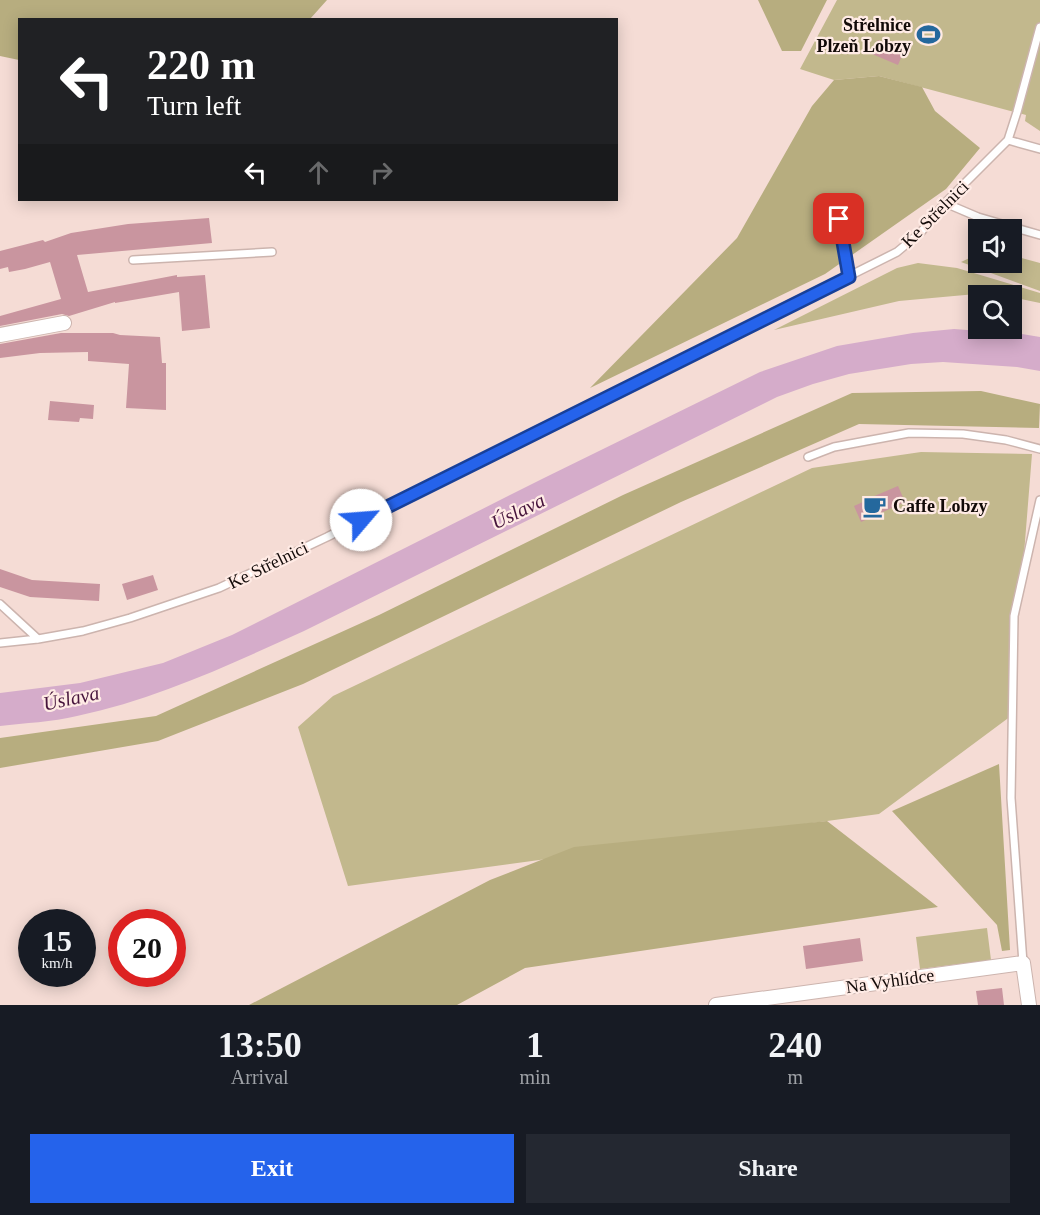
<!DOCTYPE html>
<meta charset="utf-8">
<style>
body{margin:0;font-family:"Times New Roman",serif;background:#242831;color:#f1f3f6;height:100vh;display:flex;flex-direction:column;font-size:22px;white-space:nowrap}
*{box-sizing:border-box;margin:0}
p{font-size:20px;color:#9ea1a6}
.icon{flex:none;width:33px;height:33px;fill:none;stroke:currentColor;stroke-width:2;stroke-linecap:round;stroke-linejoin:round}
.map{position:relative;height:1005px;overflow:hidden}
.side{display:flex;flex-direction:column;background:#171b24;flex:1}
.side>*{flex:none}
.guide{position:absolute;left:18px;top:18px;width:600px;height:183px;border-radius:0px;box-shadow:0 3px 15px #0003;background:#202124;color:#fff;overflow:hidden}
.tools{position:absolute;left:968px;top:219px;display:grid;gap:12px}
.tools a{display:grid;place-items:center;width:54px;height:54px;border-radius:0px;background:#171b24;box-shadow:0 3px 15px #0003;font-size:30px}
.speed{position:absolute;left:18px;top:909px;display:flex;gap:12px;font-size:30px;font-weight:700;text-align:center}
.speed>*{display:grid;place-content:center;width:78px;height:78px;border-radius:50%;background:#171b24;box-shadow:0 3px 15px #0003;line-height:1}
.speed small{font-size:15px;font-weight:400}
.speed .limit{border:9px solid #d22;background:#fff;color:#111}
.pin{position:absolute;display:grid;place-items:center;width:51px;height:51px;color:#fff;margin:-26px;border-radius:12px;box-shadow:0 3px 9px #0006}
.me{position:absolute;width:66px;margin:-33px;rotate:63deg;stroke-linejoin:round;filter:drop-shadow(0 0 4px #0008)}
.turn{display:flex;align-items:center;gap:21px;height:126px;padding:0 30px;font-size:27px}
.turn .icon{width:78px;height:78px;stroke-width:2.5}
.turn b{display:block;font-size:42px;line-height:51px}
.lanes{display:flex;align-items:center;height:57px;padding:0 30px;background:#0003;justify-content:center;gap:30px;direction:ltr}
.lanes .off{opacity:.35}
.eta{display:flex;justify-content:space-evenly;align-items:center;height:102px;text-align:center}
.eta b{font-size:36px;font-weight:700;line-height:42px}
.action{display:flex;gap:12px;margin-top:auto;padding:12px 30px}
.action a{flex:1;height:69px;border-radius:0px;background:#2563eb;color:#fff;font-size:24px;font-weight:700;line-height:69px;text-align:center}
.action a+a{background:#242831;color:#f1f3f6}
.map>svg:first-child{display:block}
</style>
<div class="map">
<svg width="1040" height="1005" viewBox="0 0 1040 1005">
<rect width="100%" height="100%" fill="#f5dcd5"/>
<path fill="#c2b88d" d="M 837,0 L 1040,0 L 1040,131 L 1025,121 L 1026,115 L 879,76 L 834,80 L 800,69 Z
M 978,254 L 978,262 L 1011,262 L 1011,255 L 1040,263 L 1040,291 L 961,262 Z
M 918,263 L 957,268 L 1040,293 L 1040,303 L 1011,297 L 1011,296 L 1001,295 L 987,293 L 899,301 L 774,330 L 897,268 Z
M 921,452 L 1032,454 L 1011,716 L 879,814 L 348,886 L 298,727 L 333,696 L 812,468 Z
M 987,928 L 991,960 L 920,969 L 916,937 Z"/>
<path fill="#b7ad7f" d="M 0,0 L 327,0 L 310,19 L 20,20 L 19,60 L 0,56 Z
M 758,0 L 827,0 L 801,51 L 782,51 Z
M 879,76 L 922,87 L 935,111 L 980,148 L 946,189 L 825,274 L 590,388 L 737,238 L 812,106 L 834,80 Z
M 981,391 L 1040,404 L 1039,428 L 859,424 L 681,502 L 303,684 L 158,741 L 0,768 L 0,738 L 156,716 L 379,615 L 623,495 L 852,393 Z
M 999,764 L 1010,950 L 1002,951 L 997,925 L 892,811 Z
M 827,821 L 938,907 L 525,968 L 457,1005 L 249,1005 L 490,880 L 574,847 Z"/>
<path fill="#d5acca" d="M 954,329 L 1022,334 L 1040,337 L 1040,371 L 1017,367 L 943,362 L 911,364 L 849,374 L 813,384 L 777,397 L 304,631 C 231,664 157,699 77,716 C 52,722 25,723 0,726 L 0,693 L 80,683 L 163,663 L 232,635 L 544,478 L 760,372 L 837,346 L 913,333 Z"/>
<path fill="#c9959f" d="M 878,40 L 904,51 L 898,65 L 872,54 Z
M 209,218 L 212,243 L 77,255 L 88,292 L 177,275 L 177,277 L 205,275 L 210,328 L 182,331 L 179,292 L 115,303 L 115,302 L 69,316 L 62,314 L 0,326 L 0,316 L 61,299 L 50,262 L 25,269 L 9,272 L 8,267 L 0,269 L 0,251 L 43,240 L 45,242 L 71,233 L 128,224 Z
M 61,333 L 113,333 L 120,335 L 160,337 L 162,363 L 166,363 L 166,410 L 126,408 L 129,364 L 88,361 L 88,352 L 40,353 L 0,358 L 0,344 Z
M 50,401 L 94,405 L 93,419 L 80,418 L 79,422 L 48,420 Z
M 898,486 L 905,502 L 861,522 L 854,506 L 865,501 L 865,500 Z
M 0,569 L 32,580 L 100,584 L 99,601 L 30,597 L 0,587 Z
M 153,575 L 158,590 L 127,600 L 122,584 Z
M 860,938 L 863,961 L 806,969 L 803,946 Z
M 1002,988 L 1004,1005 L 978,1005 L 976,991 Z"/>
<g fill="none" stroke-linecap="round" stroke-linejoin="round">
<defs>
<path id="lane" d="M 1008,140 L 1017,112 L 1040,27
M 945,203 L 978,217 L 1040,235
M 830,219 L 839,219 L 849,277
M 133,260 L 272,252
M 808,457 L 834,447 L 909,433 L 963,434 L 1006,440 L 1040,449
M 0,604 L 38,639
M 0,643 L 38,639 L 83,631 L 130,618 L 219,588 L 327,537 L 897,252 L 921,232 L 945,203 L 1008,140 L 1040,149
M 1023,963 L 1011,798 L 1014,616 L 1040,500"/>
<path id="street" d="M 0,335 L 64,323
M 716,1005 L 1023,963 L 1029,1005"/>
</defs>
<use href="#lane" stroke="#ccb4ae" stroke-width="10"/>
<use href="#street" stroke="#ccb4ae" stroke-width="16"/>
<use href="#lane" stroke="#fff" stroke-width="7"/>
<use href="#street" stroke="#fff" stroke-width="14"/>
</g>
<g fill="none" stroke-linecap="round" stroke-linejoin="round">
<defs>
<path id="route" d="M 361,520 L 849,277 L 839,219"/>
</defs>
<use href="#route" stroke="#184099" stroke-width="15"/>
<use href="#route" stroke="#2563eb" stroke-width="10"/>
</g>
<defs>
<symbol id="stadium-bare" viewBox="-9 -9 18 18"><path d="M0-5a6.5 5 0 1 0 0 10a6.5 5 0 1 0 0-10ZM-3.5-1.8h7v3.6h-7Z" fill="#24689d" stroke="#ffebe5" stroke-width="2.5" paint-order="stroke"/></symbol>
<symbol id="cafe-bare" viewBox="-9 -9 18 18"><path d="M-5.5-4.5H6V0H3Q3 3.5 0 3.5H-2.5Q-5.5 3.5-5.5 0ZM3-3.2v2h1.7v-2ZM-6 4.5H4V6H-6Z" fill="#24689d" stroke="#ffebe5" stroke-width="2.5" paint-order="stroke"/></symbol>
</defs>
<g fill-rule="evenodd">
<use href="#stadium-bare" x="912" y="18" width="33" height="33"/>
<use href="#cafe-bare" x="858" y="490" width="33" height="33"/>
</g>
<g text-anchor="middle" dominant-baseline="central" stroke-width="4.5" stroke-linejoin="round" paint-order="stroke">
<g font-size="18" font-weight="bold" fill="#120a08" stroke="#ffebe5" text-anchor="end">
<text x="911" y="25">Střelnice<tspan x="911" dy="21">Plzeň Lobzy</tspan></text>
<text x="893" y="506" text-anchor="start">Caffe Lobzy</text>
</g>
<g font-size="18" fill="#120a08" stroke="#ffebe5">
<text transform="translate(935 214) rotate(-45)">Ke Střelnici</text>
<text transform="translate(268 565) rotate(-26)">Ke Střelnici</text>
<text transform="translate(890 981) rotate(-8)">Na Vyhlídce</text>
</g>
<g font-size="20" font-style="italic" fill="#46143c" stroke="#ffebe5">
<text transform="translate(518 511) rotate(-26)">Úslava</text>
<text transform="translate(71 698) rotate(-12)">Úslava</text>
</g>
</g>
</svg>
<div class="tools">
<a><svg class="icon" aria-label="sound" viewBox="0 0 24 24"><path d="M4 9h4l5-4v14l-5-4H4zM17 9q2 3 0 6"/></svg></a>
<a><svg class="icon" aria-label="search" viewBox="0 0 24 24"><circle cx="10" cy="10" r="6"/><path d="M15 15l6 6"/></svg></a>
</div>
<div class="speed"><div>15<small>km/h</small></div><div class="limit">20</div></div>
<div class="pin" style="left:839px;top:219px;background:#d93025"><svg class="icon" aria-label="arrive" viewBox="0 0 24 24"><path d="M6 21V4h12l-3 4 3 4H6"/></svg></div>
<svg class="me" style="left:361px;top:520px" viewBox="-20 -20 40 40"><circle r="19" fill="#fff"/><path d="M0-13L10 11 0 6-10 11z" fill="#2563eb"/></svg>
<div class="guide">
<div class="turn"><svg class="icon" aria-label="left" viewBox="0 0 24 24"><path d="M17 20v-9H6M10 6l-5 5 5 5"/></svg><div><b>220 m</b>Turn left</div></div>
<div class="lanes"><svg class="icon" aria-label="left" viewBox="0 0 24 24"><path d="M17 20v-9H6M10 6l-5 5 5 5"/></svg><svg class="icon off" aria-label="ahead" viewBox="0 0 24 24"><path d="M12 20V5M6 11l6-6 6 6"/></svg><svg class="icon off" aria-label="right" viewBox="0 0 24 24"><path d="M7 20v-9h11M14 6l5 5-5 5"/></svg></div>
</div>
</div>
<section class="side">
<div class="eta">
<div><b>13:50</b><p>Arrival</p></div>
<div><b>1</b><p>min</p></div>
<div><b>240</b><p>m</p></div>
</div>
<div class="action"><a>Exit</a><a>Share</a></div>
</section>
